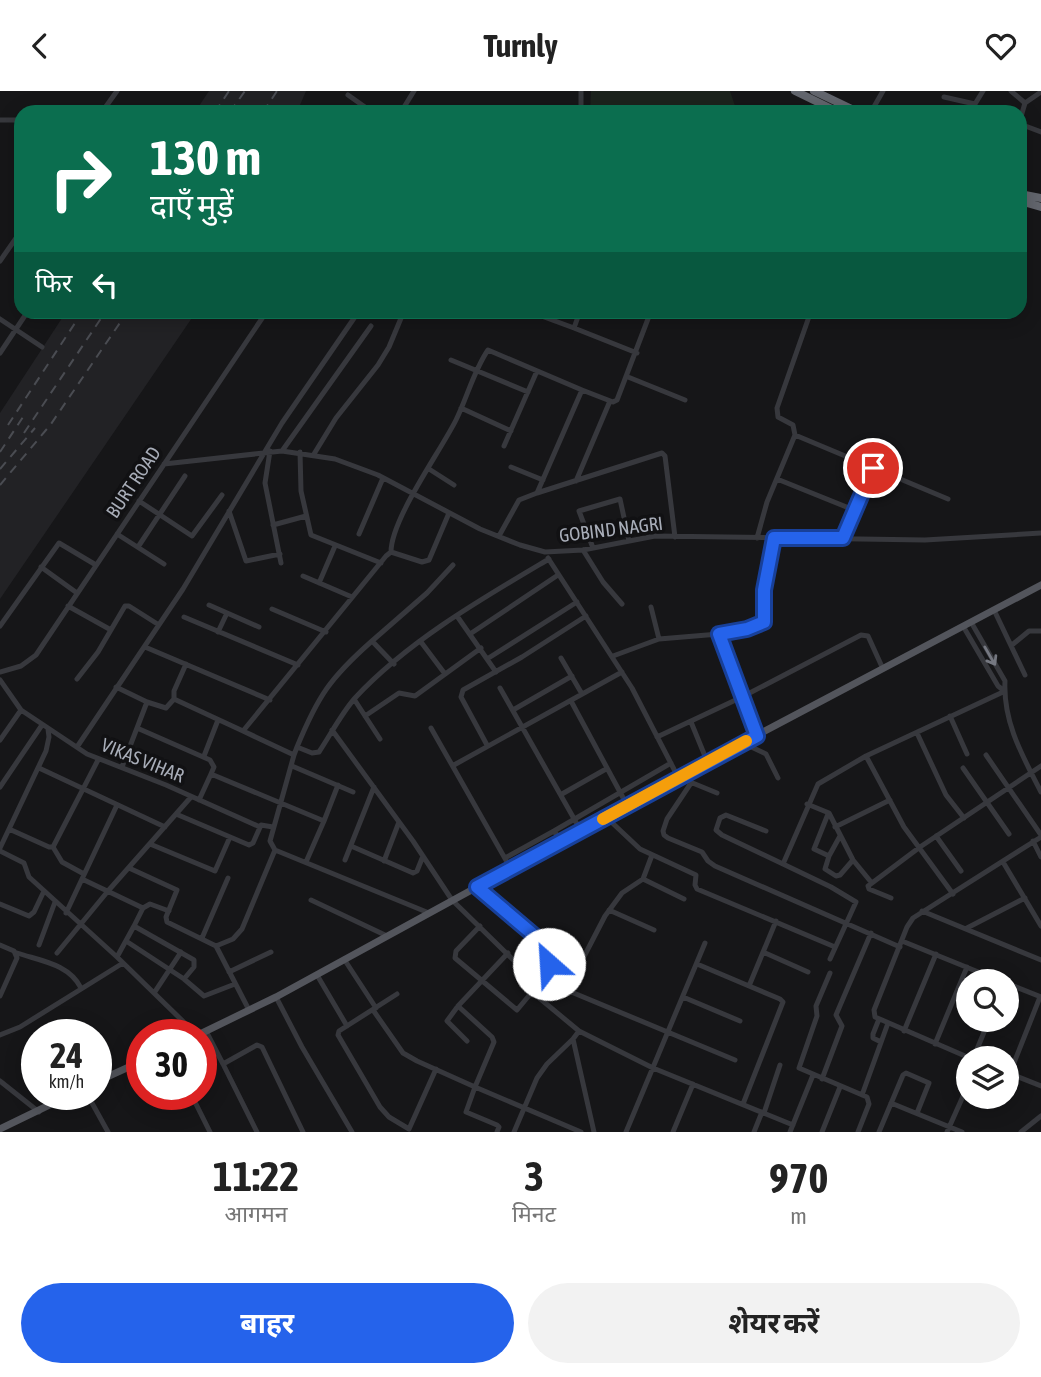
<!DOCTYPE html>
<html lang="hi">
<meta charset="utf-8">
<style>
body{margin:0;font-family:"Asap Condensed","Noto Sans Devanagari",sans-serif;background:#f2f2f2;color:#222;height:100vh;display:flex;flex-direction:column;font-size:26px;white-space:nowrap}
*{box-sizing:border-box;margin:0}
p{font-size:23px;color:#767676}
.icon{flex:none;width:38px;height:38px;fill:none;stroke:currentColor;stroke-width:2;stroke-linecap:round;stroke-linejoin:round}
.map{position:relative;height:1041px;overflow:hidden}
.sheet{display:flex;flex-direction:column;background:#fff;flex:1}
.sheet>*{flex:none}
.banner{position:absolute;left:14px;top:14px;width:1013px;height:214px;border-radius:21px;box-shadow:0 4px 18px #0003;background:#0b6e4f;color:#fff;overflow:hidden}
.fabs{position:absolute;left:956px;top:878px;display:grid;gap:14px}
.fabs a{display:grid;place-items:center;width:63px;height:63px;border-radius:50%;background:#fff;box-shadow:0 4px 18px #0003;font-size:35px}
.speed{position:absolute;left:21px;top:928px;display:flex;gap:14px;font-size:35px;font-weight:700;text-align:center}
.speed>*{display:grid;place-content:center;width:91px;height:91px;border-radius:50%;background:#fff;box-shadow:0 4px 18px #0003;line-height:1}
.speed small{font-size:18px;font-weight:400}
.speed .limit{border:10px solid #d22;background:#fff;color:#111}
.pin{position:absolute;display:grid;place-items:center;width:60px;height:60px;color:#fff;margin:-30px;border:4px solid #fff;border-radius:50%;box-shadow:0 2px 7px #0007}
.me{position:absolute;width:77px;margin:-38px;rotate:334deg;stroke-linejoin:round;filter:drop-shadow(0 0 5px #0008)}
.turn{display:flex;align-items:center;gap:24px;height:147px;padding:0 21px;font-size:32px}
.turn .icon{width:91px;height:91px;stroke-width:2.5}
.turn b{display:block;font-size:49px;line-height:60px}
.then{display:flex;align-items:center;height:66px;padding:0 21px;background:#0003;gap:14px;font-size:26px}
.eta{display:flex;justify-content:space-evenly;align-items:center;height:119px;text-align:center}
.eta b{font-size:42px;font-weight:700;line-height:49px}
.cta{display:flex;gap:14px;margin-top:auto;padding:14px 21px}
.cta a{flex:1;height:80px;border-radius:42px;background:#2563eb;color:#fff;font-size:28px;font-weight:700;line-height:80px;text-align:center}
.cta a+a{background:#f2f2f2;color:#222}
header{display:flex;justify-content:space-between;align-items:center;height:91px;padding:0 21px;background:#fff;font-size:32px;font-weight:700}
.map>svg:first-child{display:block}
</style>
<header><svg class="icon" aria-label="back" viewBox="0 0 24 24"><path d="M15 5l-7 7 7 7"/></svg>Turnly<svg class="icon" aria-label="heart" viewBox="0 0 24 24"><path d="M12 20l-8-8c-3-5 5-10 8-4 3-6 11-1 8 4z"/></svg></header>
<div class="map">
<svg width="1041" height="1041" viewBox="0 0 1041 1041">
<rect width="100%" height="100%" fill="#161618"/>
<path fill="#222225" d="M 209,0 L 306,0 L 297,21 L 195,21 Z
M 66,221 L 196,221 L 0,508 L 0,322 Z"/>
<path fill="#1c231d" d="M 591,0 L 730,0 L 737,21 L 590,21 Z"/>
<g fill="none" stroke-linecap="round" stroke-linejoin="round">
<path stroke="#37383d" stroke-width="5" d="M 1011,0 L 1025,12 L 1020,29
M 348,4 L 372,21
M 944,6 L 975,13 L 983,0
M 1025,12 L 1041,1
M 102,21 L 117,0
M 401,21 L 414,0
M 581,21 L 581,0
M 871,21 L 883,0
M 0,29 L 21,29
M 1020,33 L 1041,41
M 0,170 L 21,140
M 528,220 L 574,237
M 580,220 L 574,237 L 637,262
M 0,228 L 42,256
M 0,262 L 28,220
M 451,269 L 528,301
M 628,286 L 685,309
M 461,317 L 511,340
M 795,344 L 948,408
M 504,355 L 537,280
M 270,360 L 265,392 L 281,472
M 282,360 L 371,235
M 300,361 L 301,400 L 311,444 L 381,472
M 314,363 L 336,327 L 378,274 L 389,256 L 404,220
M 164,373 L 282,360 L 335,368 L 378,384 L 480,438 L 520,454 L 545,461 L 583,459 L 655,445 L 925,449 L 1041,442
M 511,376 L 543,389
M 429,378 L 454,394
M 777,388 L 854,419
M 576,390 L 610,310
M 537,402 L 662,362 L 665,365 L 675,446
M 139,410 L 192,445 L 222,404
M 229,420 L 246,470 L 280,463
M 273,434 L 306,425
M 117,443 L 164,473
M 359,443 L 383,387
M 499,445 L 519,409 L 537,402 L 582,299 L 613,311 L 617,309 L 651,220
M 757,447 L 767,411 L 795,344 L 793,334 L 778,326 L 777,317 L 811,220
M 843,447 L 873,377
M 138,456 L 185,385
M 593,457 L 579,420 L 620,408 L 629,450
M 583,459 L 603,491 L 622,513
M 391,461 C 391,428 440,361 456,329 C 467,307 474,279 488,259 L 582,299
M 548,467 L 632,597 L 678,686 L 717,702
M 41,476 L 77,502
M 303,485 L 352,506
M 319,492 L 335,455
M 209,514 L 259,536
M 68,515 L 111,539
M 651,516 L 659,548
M 272,518 L 326,541
M 994,519 L 1025,584
M 457,525 L 496,581
M 184,526 L 298,574
M 971,531 L 1005,590 C 1003,631 1022,664 1041,701
M 0,535 L 59,452 L 96,474
M 963,535 L 998,595 L 1003,599
M 218,541 L 227,522
M 470,543 L 558,484
M 719,543 L 757,645
M 372,550 L 427,502 L 453,474
M 421,551 L 445,583
M 1012,554 L 1029,540 L 1041,540
M 145,556 L 270,609
M 613,565 L 659,548 L 719,543 L 761,534 L 766,528 L 764,499 L 774,447
M 561,567 L 582,603
M 487,568 L 577,511
M 186,573 L 174,600 L 174,608 L 243,640 L 386,465 L 391,461 L 422,471 L 429,469 L 449,422
M 0,581 L 21,575 L 36,564 L 267,220
M 77,588 L 98,561 L 125,515 L 129,515 L 159,534
M 0,589 L 21,619 L 87,663 L 166,694 L 260,736
M 116,596 L 147,611 L 137,637
M 500,597 L 581,740
M 354,608 L 380,648
M 571,610 L 627,714
M 147,611 L 166,617 L 174,608
M 513,619 L 572,585
M 365,625 L 399,602 L 415,605 L 481,557
M 950,625 L 967,663
M 691,631 L 707,670
M 431,637 L 511,778
M 332,639 L 413,750 L 452,809 L 537,892 L 532,901 L 579,940 L 573,948 L 594,1041
M 917,642 L 946,704 L 964,727
M 657,646 L 742,606 L 861,544 L 868,545 L 883,578
M 0,649 L 21,619
M 743,652 L 766,663 L 778,687
M 487,654 L 461,606 L 463,599 L 522,566 L 586,525
M 77,656 L 183,498 L 282,332 L 359,220
M 297,656 C 318,605 330,587 372,550 L 394,573
M 294,664 L 297,656 L 312,662 L 319,661 C 331,643 341,623 355,607 C 408,550 483,507 549,468
M 986,664 L 1041,744
M 204,665 L 218,629
M 866,665 L 904,736 L 953,803
M 454,674 L 622,581
M 292,675 L 353,701
M 122,676 L 137,637 L 210,669 L 214,676 L 211,683
M 39,677 L 165,736
M 963,677 L 1009,743
M 691,692 L 667,728 L 663,740 L 664,744 L 668,747 L 702,761 L 708,770 L 715,775 L 900,856
M 0,696 L 42,634
M 562,703 L 606,678
M 199,709 L 211,683 L 324,730 L 306,771
M 807,713 L 829,722 L 853,769 L 871,791
M 117,714 L 82,788 L 143,817 L 134,835
M 176,723 L 249,754 L 253,752 L 261,734 L 273,736
M 828,723 L 814,758 L 829,765 L 840,745
M 606,726 L 640,758 L 696,784 L 695,794 L 697,798 L 835,856
M 324,730 L 338,694
M 835,736 L 890,709
M 9,738 L 49,756 L 53,756 L 98,669
M 766,740 L 726,724 L 720,727 L 716,739 L 722,744 L 783,773 L 818,693 L 866,665 L 1003,601
M 936,745 L 961,780
M 561,750 L 554,740 L 671,672
M 1033,750 L 1041,766
M 150,753 L 215,780 L 230,746
M 351,755 L 413,782 L 417,780 L 423,765
M 53,756 L 62,771 L 84,783
M 0,757 L 46,660 L 49,646 L 48,638
M 275,759 L 429,822
M 0,760 L 24,772 L 29,786 L 117,866 L 196,943
M 829,765 L 825,778 L 836,785 L 840,784 L 853,769
M 505,767 L 554,740
M 345,769 L 374,696
M 384,770 L 399,731
M 1003,771 L 1041,835
M 783,773 L 831,796 L 856,811 L 830,868
M 129,777 L 177,799 L 166,826 L 167,831 L 216,855 L 249,919
M 643,788 L 684,808
M 477,796 L 549,857 C 553,870 546,879 539,889
M 891,807 L 869,798 L 868,795 L 920,756 L 1041,675
M 311,809 L 385,844
M 0,813 L 29,825 L 34,821 L 44,800
M 143,817 L 150,813 L 169,820
M 609,819 L 654,839
M 922,820 L 1041,869
M 66,822 L 82,788
M 480,835 L 456,860 L 455,867 L 517,919 L 532,901
M 967,837 L 1025,807
M 202,847 L 228,787
M 902,850 L 1003,891
M 0,854 L 14,860 L 17,867 L 0,905
M 39,854 L 55,811
M 216,855 L 233,848 L 242,838 L 275,759 L 270,750 L 294,664 L 243,640
M 763,861 L 808,881
M 17,862 C 41,870 69,873 81,897
M 57,862 L 108,800 L 191,706
M 117,866 L 134,835 L 194,869 L 194,876 L 184,888 L 126,850
M 344,868 L 376,917
M 697,873 L 749,895 L 776,830
M 229,881 L 271,861
M 576,881 L 605,825 L 622,802 L 643,788 L 652,764
M 830,882 L 816,915 L 817,925 L 799,977 L 867,1006 L 869,1013 L 858,1041
M 317,884 L 347,935
M 184,888 L 204,905 L 235,893
M 540,888 L 735,969
M 1006,892 L 1041,906
M 154,902 L 181,861
M 397,903 L 339,940 L 338,944 L 380,1016 L 389,1026 L 409,1038 L 436,978
M 276,906 L 302,956 L 352,1041
M 683,906 L 740,930
M 373,919 L 403,962 L 417,970 L 475,996 L 494,951 L 492,946 L 458,915
M 879,928 L 873,943 L 873,947 L 881,951
M 206,940 L 223,973 L 257,954 L 262,956 L 303,1041
M 579,940 L 653,977 L 793,1034
M 904,940 L 936,863
M 0,944 L 20,936 L 123,872
M 467,950 L 447,930 L 458,915 L 508,862
M 935,953 L 967,876
M 972,968 L 875,926 L 874,919 L 907,836 L 913,827 L 1041,746
M 973,968 L 989,929
M 223,973 L 257,1041
M 1006,981 L 1041,995
M 1010,982 L 1040,906
M 822,988 L 842,935 L 836,924 L 871,842
M 0,990 L 39,1021
M 87,1003 L 108,1041
M 191,1003 L 210,1041
M 862,1004 L 888,932
M 891,1012 L 962,1041
M 743,1013 L 783,911 L 780,908 L 749,895
M 764,1022 L 780,974
M 497,1041 L 499,1036 L 497,1034 L 466,1021 L 475,996 L 581,1041
M 514,1041 L 537,987 L 547,973 L 573,948
M 626,1041 L 705,852
M 673,1041 L 693,993
M 754,1041 L 762,1021
M 790,1041 L 813,984
M 822,1041 L 840,996
M 879,1041 L 903,984 L 906,982 L 929,992 L 917,1022
M 947,1041 L 968,994
M 1021,1041 L 1041,1025"/>
<path stroke="#53555c" stroke-width="7" d="M 200,943 L 276,906 L 678,686 L 1041,494
M 96,991 L 142,970
M 0,1038 L 72,1003"/>
<path stroke="#63666e" stroke-width="8" d="M 795,0 L 838,21
M 814,0 L 858,21
M 1020,103 L 1041,107
M 1020,110 L 1041,116"/>
<path stroke="#4a4c52" stroke-width="2" stroke-dasharray="9 7" stroke-linecap="butt" d="M 215,21 L 229,0
M 230,21 L 245,0
M 263,21 L 277,0
M 8,334 L 79,226
M 24,342 L 106,220
M 0,361 L 23,326
M 0,378 L 35,337
M 0,394 L 51,333 L 128,220"/>
</g>
<defs><path id="oneway-shaft" d="M-6 0H5M1.5-3L5.5 0L1.5 3" fill="none" stroke-width="1.6" stroke-linecap="round" stroke-linejoin="round" transform="scale(1.75)"/></defs>
<use stroke="#757881" href="#oneway-shaft" transform="translate(990 565) rotate(60)"/>
<g fill="none" stroke-linecap="round" stroke-linejoin="round">
<defs>
<path id="route" d="M 549,873 L 551,864 L 549,857 L 477,796 L 757,645 L 719,543 L 747,538 L 764,531 L 764,499 L 774,447 L 843,447 L 873,377"/>
</defs>
<use href="#route" stroke="#184099" stroke-width="18"/>
<use href="#route" stroke="#2563eb" stroke-width="12"/>
<path stroke="#f59e0b" stroke-width="12" d="M 603,728 L 746,650"/>
</g>
<g text-anchor="middle" dominant-baseline="central" stroke-width="7" stroke-linejoin="round" paint-order="stroke">
<g font-size="19" fill="#a8adb8" stroke="#111113">
<text transform="translate(133 391) rotate(-56)">BURT ROAD</text>
<text transform="translate(611 438) rotate(-7)">GOBIND NAGRI</text>
<text transform="translate(143 669) rotate(22)">VIKAS VIHAR</text>
</g>
</g>
</svg>
<div class="fabs">
<a><svg class="icon" aria-label="search" viewBox="0 0 24 24"><circle cx="10" cy="10" r="6"/><path d="M15 15l6 6"/></svg></a>
<a><svg class="icon" aria-label="layers" viewBox="0 0 24 24"><path d="M12 4l9 5-9 5-9-5zM3 14l9 5 9-5"/></svg></a>
</div>
<div class="speed"><div>24<small>km/h</small></div><div class="limit">30</div></div>
<div class="pin" style="left:873px;top:377px;background:#d93025"><svg class="icon" aria-label="arrive" viewBox="0 0 24 24"><path d="M6 21V4h12l-3 4 3 4H6"/></svg></div>
<svg class="me" style="left:549px;top:873px" viewBox="-20 -20 40 40"><circle r="19" fill="#fff"/><path d="M0-13L10 11 0 6-10 11z" fill="#2563eb"/></svg>
<div class="banner">
<div class="turn"><svg class="icon" aria-label="right" viewBox="0 0 24 24"><path d="M7 20v-9h11M14 6l5 5-5 5"/></svg><div><b>130 m</b>दाएँ मुड़ें</div></div>
<div class="then">फिर<svg class="icon" aria-label="left" viewBox="0 0 24 24"><path d="M17 20v-9H6M10 6l-5 5 5 5"/></svg></div>
</div>
</div>
<section class="sheet">
<div class="eta">
<div><b>11:22</b><p>आगमन</p></div>
<div><b>3</b><p>मिनट</p></div>
<div><b>970</b><p>m</p></div>
</div>
<div class="cta"><a>बाहर</a><a>शेयर करें</a></div>
</section>
